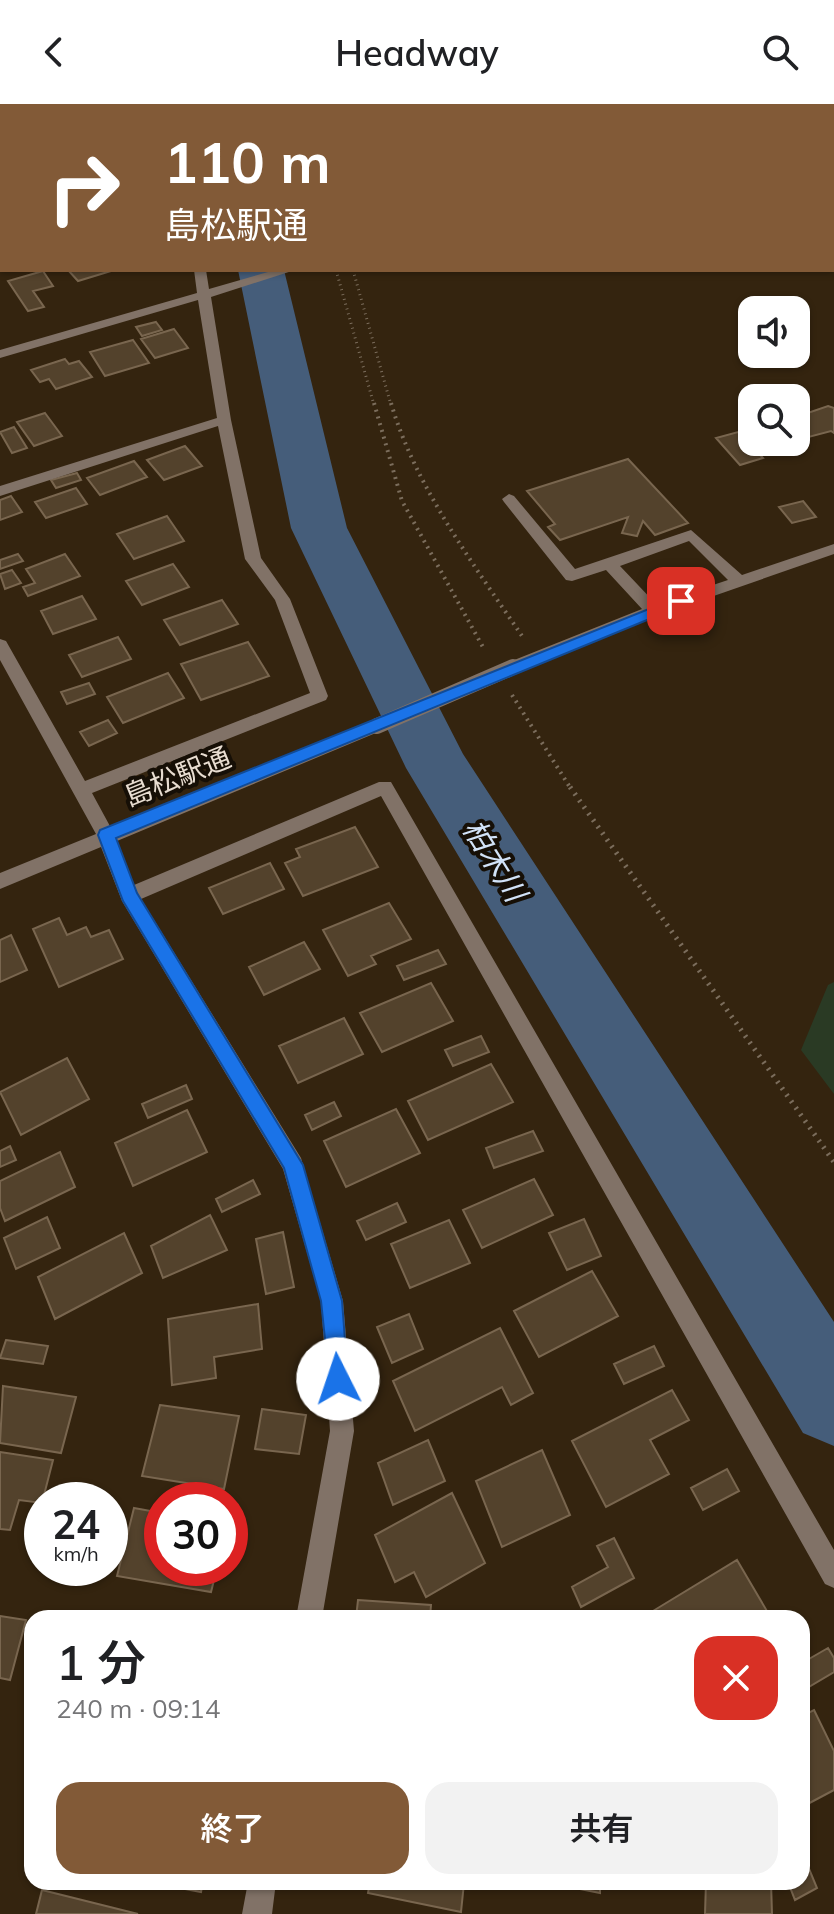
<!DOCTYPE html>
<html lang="ja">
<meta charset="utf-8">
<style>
body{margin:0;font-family:Mulish,"Noto Sans JP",sans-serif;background:#f2f2f2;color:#202124;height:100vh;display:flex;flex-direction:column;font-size:30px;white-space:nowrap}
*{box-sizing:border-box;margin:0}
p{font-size:26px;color:#757577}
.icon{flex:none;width:44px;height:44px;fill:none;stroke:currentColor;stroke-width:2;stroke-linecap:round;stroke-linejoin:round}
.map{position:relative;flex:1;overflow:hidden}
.drawer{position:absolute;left:24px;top:1506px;width:786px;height:280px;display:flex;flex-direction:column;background:#fff;border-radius:24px;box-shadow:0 2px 6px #0004}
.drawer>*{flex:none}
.guide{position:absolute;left:0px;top:0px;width:834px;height:168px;box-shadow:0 2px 6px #0004;background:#825a37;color:#fff;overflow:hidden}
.tools{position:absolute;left:738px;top:192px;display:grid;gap:16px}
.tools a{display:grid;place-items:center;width:72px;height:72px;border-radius:16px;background:#fff;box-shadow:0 2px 6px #0004;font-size:40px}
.speed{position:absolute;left:24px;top:1378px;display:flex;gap:16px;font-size:40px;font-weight:700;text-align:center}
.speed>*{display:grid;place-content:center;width:104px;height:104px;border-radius:50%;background:#fff;box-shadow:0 2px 6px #0004;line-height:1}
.speed small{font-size:20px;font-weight:400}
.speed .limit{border:12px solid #d22;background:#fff;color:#111}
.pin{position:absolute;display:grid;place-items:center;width:68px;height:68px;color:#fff;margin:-34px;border-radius:16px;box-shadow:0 4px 12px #0006}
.me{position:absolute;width:88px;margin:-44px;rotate:356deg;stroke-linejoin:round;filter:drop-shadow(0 0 6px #0008)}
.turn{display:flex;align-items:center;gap:28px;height:168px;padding:0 32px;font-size:36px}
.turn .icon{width:104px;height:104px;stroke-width:2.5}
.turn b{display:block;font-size:56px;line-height:68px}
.round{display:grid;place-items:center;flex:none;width:84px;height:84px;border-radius:24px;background:#f2f2f2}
.head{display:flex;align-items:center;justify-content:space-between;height:136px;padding:0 32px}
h1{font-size:48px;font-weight:600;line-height:60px}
.button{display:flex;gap:16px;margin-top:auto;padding:16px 32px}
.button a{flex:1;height:92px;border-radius:24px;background:#825a37;color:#fff;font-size:32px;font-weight:600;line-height:92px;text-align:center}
.button a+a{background:#f2f2f2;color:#202124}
header{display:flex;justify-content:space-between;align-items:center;height:104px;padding:0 32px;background:#fff;font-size:36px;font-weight:600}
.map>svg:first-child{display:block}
</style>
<header><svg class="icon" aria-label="back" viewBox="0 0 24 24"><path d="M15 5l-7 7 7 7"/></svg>Headway<svg class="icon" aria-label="search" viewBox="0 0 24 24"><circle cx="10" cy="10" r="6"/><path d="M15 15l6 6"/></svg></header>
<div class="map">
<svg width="834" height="1810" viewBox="0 0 834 1810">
<rect width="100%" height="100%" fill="#34240f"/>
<path fill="#2a3a24" d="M 834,878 L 834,990 L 801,946 L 828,881 Z"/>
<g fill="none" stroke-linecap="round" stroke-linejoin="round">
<path fill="#455d7a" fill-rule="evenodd" d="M 151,0 L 192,0 L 193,2 L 152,2 Z
M 238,166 L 284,166 L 347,424 L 463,650 L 834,1218 L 834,1342 L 803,1329 L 406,664 L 291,424 Z"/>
</g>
<path fill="#53422c" stroke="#79664f" stroke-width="2" d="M 68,166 L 111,166 L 111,167 L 78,177 Z
M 43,167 L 53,182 L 33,187 L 44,203 L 28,207 L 8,177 Z
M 156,218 L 162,226 L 142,232 L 136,223 Z
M 174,225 L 188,244 L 155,254 L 141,235 Z
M 133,236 L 149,259 L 105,272 L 90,248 Z
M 65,255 L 69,260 L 79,257 L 92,273 L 56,285 L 49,275 L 40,278 L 31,266 Z
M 828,302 L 834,304 L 834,329 L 831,327 L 801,335 L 796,330 L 796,313 Z
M 45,309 L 62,332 L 34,342 L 17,318 Z
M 14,323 L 27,344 L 12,349 L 0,328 Z
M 738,328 L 763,354 L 740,361 L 716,334 Z
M 185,342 L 202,362 L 164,376 L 147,356 Z
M 628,355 L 688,419 L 655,431 L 643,417 L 637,432 L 622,429 L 628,413 L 560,436 L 548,423 L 555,420 L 527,387 Z
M 134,357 L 147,373 L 100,391 L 87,374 Z
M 77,369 L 81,376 L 56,384 L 51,376 Z
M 76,384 L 87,400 L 46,414 L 35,398 Z
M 11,392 L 22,408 L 0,416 L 0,396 Z
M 803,397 L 816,413 L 792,419 L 779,403 Z
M 167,412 L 184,437 L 134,455 L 117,430 Z
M 18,450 L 23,457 L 0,465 L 0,456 Z
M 65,450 L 80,472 L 28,492 L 23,483 L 35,479 L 26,465 Z
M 173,460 L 189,483 L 142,501 L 126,477 Z
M 12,466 L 21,479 L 5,485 L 0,470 Z
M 82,492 L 96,515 L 53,530 L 41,507 Z
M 222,496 L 238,520 L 180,541 L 164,516 Z
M 118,533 L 131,555 L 82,573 L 69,551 Z
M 248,538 L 269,572 L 201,596 L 181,560 Z
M 168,569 L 184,594 L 123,619 L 107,593 Z
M 89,579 L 95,590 L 67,600 L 61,588 Z
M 108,616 L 117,629 L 89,642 L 80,628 Z
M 355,723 L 378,763 L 303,792 L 285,759 L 300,753 L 296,745 Z
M 270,759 L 284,785 L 223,810 L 209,784 Z
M 389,799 L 411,835 L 371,852 L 376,860 L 348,872 L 323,826 Z
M 59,814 L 67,831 L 86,823 L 91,833 L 109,826 L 123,855 L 59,883 L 33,825 Z
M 11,831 L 27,866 L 0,878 L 0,836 Z
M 304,838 L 320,865 L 264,891 L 249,863 Z
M 438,846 L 446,860 L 404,876 L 397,862 Z
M 431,879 L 453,917 L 382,948 L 360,909 Z
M 344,914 L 363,950 L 298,979 L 279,942 Z
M 481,932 L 489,948 L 453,962 L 445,946 Z
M 67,954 L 89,995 L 21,1031 L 0,988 Z
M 491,960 L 513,998 L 428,1036 L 408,997 Z
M 186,981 L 192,995 L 148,1014 L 142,1000 Z
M 334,998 L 341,1012 L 312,1026 L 305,1011 Z
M 396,1005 L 420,1049 L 346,1083 L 324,1037 Z
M 187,1006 L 207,1048 L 133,1082 L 115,1039 Z
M 533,1027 L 543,1047 L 494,1064 L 486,1044 Z
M 10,1042 L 16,1056 L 0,1063 L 0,1047 Z
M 60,1048 L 75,1083 L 5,1117 L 0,1104 L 0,1077 Z
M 534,1075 L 553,1111 L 482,1144 L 463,1106 Z
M 253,1076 L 260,1090 L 222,1108 L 216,1095 Z
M 397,1099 L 406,1118 L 366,1136 L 357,1117 Z
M 210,1111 L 227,1146 L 163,1174 L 151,1142 Z
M 47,1113 L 60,1144 L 16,1165 L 4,1134 Z
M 584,1115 L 601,1152 L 567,1166 L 549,1129 Z
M 449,1116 L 470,1159 L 410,1184 L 391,1140 Z
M 283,1128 L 294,1183 L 266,1190 L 256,1135 Z
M 124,1129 L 142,1169 L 55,1215 L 38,1173 Z
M 592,1167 L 618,1212 L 539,1253 L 514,1207 Z
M 258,1200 L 262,1245 L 214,1253 L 216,1274 L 172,1281 L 168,1215 Z
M 409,1210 L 423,1245 L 392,1259 L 377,1223 Z
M 500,1224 L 533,1289 L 511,1301 L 502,1283 L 415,1327 L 393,1277 Z
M 6,1236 L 48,1242 L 43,1260 L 0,1254 Z
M 654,1242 L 664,1262 L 624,1280 L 614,1260 Z
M 3,1282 L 76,1293 L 61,1349 L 0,1339 Z
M 672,1286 L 689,1316 L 650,1336 L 669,1370 L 606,1403 L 572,1337 Z
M 160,1301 L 239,1312 L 224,1385 L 142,1372 Z
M 262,1305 L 306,1311 L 299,1350 L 255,1345 Z
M 428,1336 L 445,1377 L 393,1401 L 378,1359 Z
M 542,1346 L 570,1411 L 502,1443 L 476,1377 Z
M 0,1348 L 53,1356 L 42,1399 L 19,1396 L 10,1426 L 0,1425 Z
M 727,1365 L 739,1387 L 703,1406 L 691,1384 Z
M 452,1389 L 485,1459 L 426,1493 L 414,1468 L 395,1478 L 375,1431 Z
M 134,1404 L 162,1409 L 162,1464 L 217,1464 L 211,1488 L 117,1472 Z
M 614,1434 L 634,1474 L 581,1503 L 572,1483 L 608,1463 L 597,1442 Z
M 737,1456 L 771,1514 L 657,1514 L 653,1507 Z
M 358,1496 L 431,1501 L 430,1514 L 356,1514 Z
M 0,1512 L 26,1516 L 10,1576 L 0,1574 Z
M 828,1544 L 834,1554 L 834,1568 L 802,1587 L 802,1559 Z
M 814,1606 L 834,1647 L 834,1686 L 802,1703 L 802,1612 Z
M 802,1748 L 817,1784 L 795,1796 L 788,1778 L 802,1778 Z
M 149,1778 L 203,1778 L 201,1788 Z
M 370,1778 L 488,1778 L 487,1784 L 464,1779 L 461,1808 L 368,1789 Z
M 545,1778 L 600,1778 L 600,1789 Z
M 706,1778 L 771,1778 L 772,1810 L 705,1810 Z
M 42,1786 L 138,1810 L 36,1810 Z"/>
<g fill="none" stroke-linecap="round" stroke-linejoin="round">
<path stroke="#7b6d5c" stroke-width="3" stroke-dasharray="1 4" stroke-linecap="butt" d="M 336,166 L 374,301
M 353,166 L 391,301"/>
<path stroke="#7b6d5c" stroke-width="4" stroke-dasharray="2 5" stroke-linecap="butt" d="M 374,299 L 402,397 L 484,545
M 391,299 C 415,382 474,461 522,532
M 512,591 L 571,685"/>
<path stroke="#7b6d5c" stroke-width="5" stroke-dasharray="2 6" stroke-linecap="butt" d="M 570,683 L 834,1058"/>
<path fill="#817267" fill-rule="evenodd" d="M 116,0 L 126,0 L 127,2 L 117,2 Z
M 831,2 L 834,2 L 834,8 L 832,8 Z
M 0,109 L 2,110 L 2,120 L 0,119 Z
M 194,166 L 206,166 L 209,185 L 275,166 L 295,166 L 211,193 L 231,316 L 261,454 L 290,495 L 328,592 L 326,596 L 92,689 L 111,724 L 371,618 L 383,618 L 386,622 L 383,626 L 117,737 L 134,781 L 379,678 L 391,678 L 834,1446 L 834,1484 L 825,1480 L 381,692 L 141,795 L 301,1054 L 343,1197 L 354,1327 L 322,1514 L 296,1514 L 330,1327 L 321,1197 L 283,1065 L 122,797 L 101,743 L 0,785 L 0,769 L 96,730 L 0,556 L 0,535 L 6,537 L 85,677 L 310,589 L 275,496 L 245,455 L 218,322 L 0,392 L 0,382 L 217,314 L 198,196 L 0,254 L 0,246 L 197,189 Z
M 509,390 L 514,392 L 575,465 L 691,426 L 742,471 L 834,440 L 834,450 L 659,511 L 513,569 L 505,563 L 507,559 L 642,505 L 606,466 L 572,477 L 566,476 L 504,398 L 502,395 ZM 689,437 L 728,476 L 656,500 L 620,462 Z
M 248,1778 L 276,1778 L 272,1810 L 242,1810 Z"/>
<path stroke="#817267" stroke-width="16" d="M 377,622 L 513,563"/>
</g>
<path fill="#1a73e8" stroke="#114b97" stroke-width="2" d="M 681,492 L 686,493 L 686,500 L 116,734 L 137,789 L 303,1061 L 342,1197 L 348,1275 L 345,1283 L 338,1286 L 330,1283 L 321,1197 L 284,1064 L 123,797 L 98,731 L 100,726 Z"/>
<g text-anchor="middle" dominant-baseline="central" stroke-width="8" stroke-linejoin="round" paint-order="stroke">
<g font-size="28" fill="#e8ddd1" stroke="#160f06">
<text transform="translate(177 672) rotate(-22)">島松駅通</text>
</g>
<g font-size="30" font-style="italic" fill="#d2e3f8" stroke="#160f06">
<text transform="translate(495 756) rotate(58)">柏木川</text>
</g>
</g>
</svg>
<div class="tools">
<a><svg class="icon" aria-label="sound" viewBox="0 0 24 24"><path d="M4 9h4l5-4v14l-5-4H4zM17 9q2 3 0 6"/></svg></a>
<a><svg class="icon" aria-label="search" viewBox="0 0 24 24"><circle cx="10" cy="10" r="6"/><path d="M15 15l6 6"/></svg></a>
</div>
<div class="speed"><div>24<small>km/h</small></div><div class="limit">30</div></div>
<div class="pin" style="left:681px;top:497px;background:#d93025"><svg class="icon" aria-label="arrive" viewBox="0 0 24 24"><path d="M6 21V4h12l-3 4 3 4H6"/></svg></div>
<svg class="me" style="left:338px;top:1275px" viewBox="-20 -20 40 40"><circle r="19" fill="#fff"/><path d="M0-13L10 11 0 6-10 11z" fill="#1a73e8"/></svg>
<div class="guide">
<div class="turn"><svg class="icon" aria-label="right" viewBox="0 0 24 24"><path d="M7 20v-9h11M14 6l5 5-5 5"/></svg><div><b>110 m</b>島松駅通</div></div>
</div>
<section class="drawer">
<div class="head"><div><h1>1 分</h1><p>240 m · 09:14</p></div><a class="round" style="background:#d93025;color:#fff"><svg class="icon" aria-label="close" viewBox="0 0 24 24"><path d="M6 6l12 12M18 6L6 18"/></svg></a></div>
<div class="button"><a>終了</a><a>共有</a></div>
</section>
</div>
